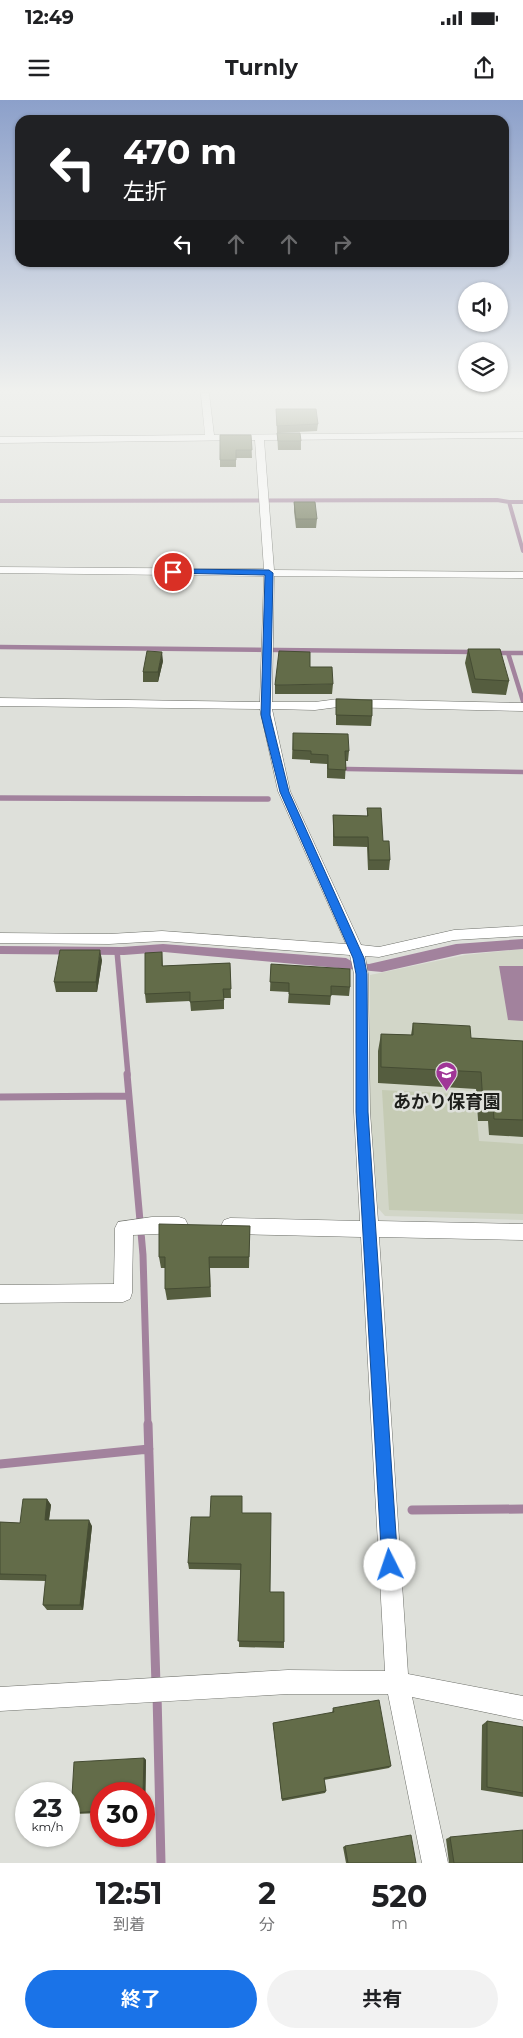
<!DOCTYPE html>
<html lang="ja">
<meta charset="utf-8">
<style>
body{margin:0;font-family:Montserrat,"Noto Sans JP",sans-serif;background:#f2f2f2;color:#202124;height:100vh;display:flex;flex-direction:column;font-size:19px;white-space:nowrap}
*{box-sizing:border-box;margin:0}
p{font-size:16px;color:#757577}
.icon{flex:none;width:28px;height:28px;fill:none;stroke:currentColor;stroke-width:2;stroke-linecap:round;stroke-linejoin:round}
.map{position:relative;height:1763px;overflow:hidden}
.sheet{display:flex;flex-direction:column;background:#fff;flex:1}
.sheet>*{flex:none}
.hud{position:absolute;left:15px;top:15px;width:494px;height:152px;border-radius:15px;box-shadow:0 1px 4px #0004;background:#202124;color:#fff;overflow:hidden}
.controls{position:absolute;left:458px;top:182px;display:grid;gap:10px}
.controls a{display:grid;place-items:center;width:50px;height:50px;border-radius:50%;background:#fff;box-shadow:0 1px 4px #0004;font-size:25px}
.speed{position:absolute;left:15px;top:1682px;display:flex;gap:10px;font-size:25px;font-weight:700;text-align:center}
.speed>*{display:grid;place-content:center;width:65px;height:65px;border-radius:50%;background:#fff;box-shadow:0 1px 4px #0004;line-height:1}
.speed small{font-size:12px;font-weight:400}
.speed .limit{border:8px solid #d22;background:#fff;color:#111}
.pin{position:absolute;display:grid;place-items:center;width:42px;height:42px;color:#fff;margin:-21px;border:2px solid #fff;border-radius:50%;box-shadow:0 1px 5px #0007}
.me{position:absolute;width:55px;margin:-28px;rotate:356deg;stroke-linejoin:round;filter:drop-shadow(0 0 4px #0008)}
.turn{display:flex;align-items:center;gap:18px;height:105px;padding:0 25px;font-size:22px}
.turn .icon{width:65px;height:65px;stroke-width:2.5}
.turn b{display:block;font-size:35px;line-height:42px}
.lanes{display:flex;align-items:center;height:48px;padding:0 25px;background:#0003;justify-content:center;gap:25px;direction:ltr}
.lanes .off{opacity:.35}
.eta{display:flex;justify-content:space-evenly;align-items:center;height:85px;text-align:center}
.eta b{font-size:30px;font-weight:700;line-height:35px}
.cta{display:flex;gap:10px;margin-top:auto;padding:10px 25px}
.cta a{flex:1;height:58px;border-radius:30px;background:#1a73e8;color:#fff;font-size:20px;font-weight:700;line-height:58px;text-align:center}
.cta a+a{background:#f2f2f2;color:#202124}
.status{display:flex;justify-content:space-between;align-items:center;height:35px;padding:0 25px;background:#fff;direction:ltr}
.status svg{height:14px;fill:currentColor}
header{display:flex;justify-content:space-between;align-items:center;height:65px;padding:0 25px;background:#fff;font-size:22px;font-weight:700}
.map>svg:first-child{display:block}
</style>
<div class="status"><b>12:49</b><svg viewBox="0 0 49 12"><path d="M0 12V9h3v3zM5 12V6h3v6zM10 12V3h3v9zM15 12V0h3v12zM26 1h20v11H26zM47 4h2v5h-2z"/></svg></div>
<header><svg class="icon" aria-label="menu" viewBox="0 0 24 24"><path d="M4 6h16M4 12h16M4 18h16"/></svg>Turnly<svg class="icon" aria-label="share" viewBox="0 0 24 24"><path d="M12 15V3M7 8l5-5 5 5M5 13v7h14v-7"/></svg></header>
<div class="map">
<svg width="523" height="1763" viewBox="0 0 523 1763">
<rect width="100%" height="100%" fill="#dee0da"/>
<path fill="#d2d6c8" d="M 523,849 L 523,1120 L 385,1116 L 378,1108 L 370,1013 L 370,875 L 465,855 Z"/>
<path fill="#c5cbb4" d="M 382,990 L 475,995 L 479,1041 L 523,1044 L 523,1114 L 389,1110 Z"/>
<path fill="#a2829d" d="M 523,839 L 523,849 L 462,854 L 382,872 L 164,852 L 124,855 L 0,854 L 0,846 L 122,847 L 163,844 L 346,858 L 353,862 L 369,864 L 456,844 Z
M 499,866 L 523,866 L 523,921 L 508,920 Z"/>
<g fill="none" stroke-linecap="round" stroke-linejoin="round">
<path stroke="#a2829d" stroke-width="4" d="M 0,401 L 497,400 L 509,402
M 523,402 L 509,402 L 523,451"/>
<path stroke="#a2829d" stroke-width="4.5" d="M 0,547 L 473,552
M 495,553 L 523,553
M 508,553 L 523,601
M 347,669 L 523,672"/>
<path stroke="#a2829d" stroke-width="5.5" d="M 0,698 L 268,699
M 117,851 L 128,975"/>
<path stroke="#a2829d" stroke-width="7" d="M 127,974 L 143,1155 L 148,1325
M 0,997 L 129,996"/>
<path stroke="#a2829d" stroke-width="9" d="M 148,1324 L 156,1585
M 0,1364 L 149,1349
M 412,1410 L 523,1409
M 157,1594 L 161,1763"/>
<defs>
<path id="street" d="M 201,293 L 209,293 L 214,335 L 523,332 L 523,338 L 264,340 L 274,470 L 523,472 L 523,478 L 274,476 L 272,602 L 315,602 L 338,599 L 523,603 L 523,611 L 338,607 L 315,610 L 272,609 L 290,691 L 361,845 L 379,847 L 454,830 L 523,826 L 523,836 L 454,840 L 379,857 L 365,856 L 368,874 L 370,1012 L 378,1121 L 523,1124 L 523,1140 L 379,1137 L 408,1574 L 523,1596 L 523,1620 L 412,1597 L 448,1763 L 422,1763 L 388,1594 L 288,1594 L 0,1611 L 0,1587 L 288,1570 L 385,1571 L 361,1137 L 230,1134 L 224,1132 L 221,1126 L 224,1120 L 230,1118 L 360,1121 L 354,1012 L 354,874 L 350,855 L 162,841 L 109,844 L 0,843 L 0,833 L 109,834 L 162,831 L 346,844 L 278,691 L 260,609 L 0,606 L 0,598 L 260,602 L 264,476 L 0,473 L 0,467 L 264,469 L 255,340 L 0,343 L 0,337 L 205,335 Z
M 152,1117 L 179,1117 L 185,1119 L 188,1125 L 185,1131 L 179,1133 L 133,1135 L 132,1193 L 130,1199 L 123,1202 L 0,1203 L 0,1185 L 114,1184 L 115,1128 L 118,1122 Z"/>
</defs>
<use href="#street" stroke="#6e706a" stroke-width="1"/>
<use href="#street" fill="#fff" fill-rule="evenodd"/>
</g>
<path fill="#555d3f" d="M 276,309 L 318,324 L 317,331 L 277,333 Z
M 277,333 L 301,341 L 301,350 L 278,350 Z
M 220,335 L 251,335 L 252,358 L 236,358 L 236,367 L 220,367 Z
M 294,402 L 317,419 L 316,428 L 296,428 L 294,411 Z
M 468,549 L 509,581 L 506,595 L 472,593 L 465,563 Z
M 163,561 L 158,582 L 143,582 L 143,572 Z
M 333,584 L 332,594 L 275,594 L 275,585 Z
M 336,599 L 372,616 L 371,626 L 336,625 Z
M 293,633 L 349,651 L 348,661 L 346,661 L 345,679 L 327,678 L 327,664 L 310,663 L 310,660 L 292,659 Z
M 367,708 L 383,741 L 390,760 L 389,770 L 368,770 L 367,747 L 333,746 L 333,715 L 367,716 Z
M 162,852 L 163,866 L 230,863 L 231,898 L 224,898 L 224,909 L 191,911 L 190,901 L 146,903 L 145,894 Z
M 102,860 L 97,892 L 56,892 L 54,882 Z
M 271,864 L 350,887 L 349,896 L 331,895 L 330,905 L 288,903 L 289,892 L 270,891 Z
M 413,923 L 471,938 L 523,941 L 523,1037 L 489,1035 L 488,1021 L 478,1021 L 476,989 L 378,983 L 378,951 L 381,934 L 411,935 Z
M 250,1126 L 249,1168 L 210,1168 L 211,1197 L 167,1200 L 165,1189 L 165,1168 L 161,1168 L 159,1157 Z
M 47,1399 L 51,1405 L 49,1420 L 92,1426 L 83,1510 L 47,1510 L 43,1505 L 46,1481 L 0,1480 L 0,1422 L 20,1423 Z
M 242,1404 L 242,1413 L 270,1492 L 284,1542 L 284,1548 L 239,1547 L 240,1470 L 189,1469 L 188,1463 L 210,1417 Z
M 333,1608 L 391,1666 L 389,1668 L 324,1680 L 326,1691 L 325,1693 L 282,1701 L 273,1623 L 332,1613 Z
M 487,1621 L 523,1627 L 523,1697 L 481,1690 L 482,1625 Z
M 144,1658 L 146,1660 L 145,1710 L 144,1710 L 144,1694 L 101,1694 L 101,1713 L 75,1714 L 71,1713 Z
M 450,1737 L 523,1763 L 449,1763 L 446,1739 Z
M 345,1746 L 416,1763 L 346,1763 L 343,1747 Z"/>
<path fill="#454c33" d="M 162,552 L 163,561 L 158,582 L 158,572 Z
M 100,850 L 102,860 L 97,892 L 96,882 Z
M 47,1399 L 51,1405 L 48,1426 L 45,1420 Z
M 89,1420 L 92,1426 L 83,1510 L 80,1505 Z
M 144,1658 L 146,1660 L 145,1710 L 144,1710 L 143,1694 Z"/>
<path fill="#636c49" stroke="#454c33" d="M 276,309 L 316,309 L 318,324 L 277,326 Z
M 277,333 L 300,333 L 301,341 L 278,341 Z
M 220,335 L 251,335 L 252,350 L 236,350 L 236,360 L 220,360 Z
M 294,402 L 315,402 L 317,419 L 296,419 Z
M 468,549 L 500,549 L 509,581 L 475,579 Z
M 147,551 L 162,552 L 158,572 L 143,572 Z
M 279,551 L 310,552 L 310,567 L 332,567 L 333,584 L 275,585 Z
M 336,599 L 372,600 L 372,616 L 336,615 Z
M 293,633 L 348,634 L 349,651 L 345,651 L 346,670 L 328,669 L 328,655 L 311,654 L 311,651 L 293,650 Z
M 367,708 L 381,708 L 383,741 L 389,741 L 390,760 L 369,760 L 368,737 L 334,737 L 333,715 L 368,716 Z
M 60,850 L 100,850 L 96,882 L 54,882 Z
M 162,852 L 162,866 L 230,863 L 231,889 L 223,889 L 224,900 L 190,902 L 190,892 L 145,894 L 145,853 Z
M 271,864 L 350,869 L 350,887 L 331,886 L 331,896 L 289,894 L 289,883 L 270,882 Z
M 413,923 L 470,926 L 471,938 L 523,941 L 523,1020 L 494,1019 L 493,1005 L 483,1004 L 481,972 L 381,967 L 381,934 L 413,935 Z
M 159,1124 L 250,1126 L 249,1157 L 209,1157 L 210,1187 L 165,1189 L 165,1157 L 159,1157 Z
M 211,1396 L 242,1396 L 242,1413 L 271,1413 L 270,1492 L 284,1492 L 284,1542 L 238,1541 L 241,1464 L 188,1463 L 191,1417 L 210,1417 Z
M 23,1399 L 47,1399 L 45,1420 L 89,1420 L 80,1505 L 43,1505 L 46,1475 L 0,1474 L 0,1422 L 20,1423 Z
M 379,1600 L 391,1666 L 324,1678 L 326,1691 L 282,1699 L 273,1623 L 334,1612 L 333,1608 Z
M 487,1621 L 523,1627 L 523,1693 L 487,1687 Z
M 144,1658 L 143,1694 L 101,1694 L 101,1711 L 71,1713 L 74,1662 Z
M 523,1730 L 523,1763 L 454,1763 L 450,1737 Z
M 411,1735 L 416,1763 L 348,1763 L 345,1746 Z"/>
<linearGradient id="sky" x2="0" y2="1"><stop stop-color="#8ca0ca"/><stop offset="0.54" stop-color="#f0f1ee"/><stop offset="1" stop-color="#f0f1ee" stop-opacity="0"/></linearGradient>
<rect width="523" height="539" fill="url(#sky)"/>
<path fill="#1a73e8" stroke="#114b97" d="M 173,469 L 269,470 L 273,473 L 270,615 L 289,692 L 364,858 L 367,874 L 368,1012 L 398,1465 L 396,1471 L 390,1473 L 384,1471 L 382,1465 L 356,1012 L 356,874 L 353,858 L 280,692 L 261,615 L 265,475 L 170,473 L 169,472 Z"/>
<defs>
<symbol id="school-pin" viewBox="-11 -11 22 30"><path d="M0 17L-7.5 6A9.5 9.5 0 1 1 7.5 6Z" fill="#a03697" stroke="#dee0da"/><path d="M0-5L7-2L0 1L-7-2ZM-4 1L0 2.5L4 1V4Q0 6-4 4Z" fill="#fff"/></symbol>
</defs>
<g fill-rule="evenodd">
<use href="#school-pin" x="434" y="960" width="25" height="34"/>
</g>
<g text-anchor="middle" dominant-baseline="central" stroke-width="5" stroke-linejoin="round" paint-order="stroke">
<g font-size="18" font-weight="bold" fill="#1d1e1b" stroke="#dee0da">
<text x="447" y="1002">あかり保育園</text>
</g>
</g>
</svg>
<div class="controls">
<a><svg class="icon" aria-label="sound" viewBox="0 0 24 24"><path d="M4 9h4l5-4v14l-5-4H4zM17 9q2 3 0 6"/></svg></a>
<a><svg class="icon" aria-label="layers" viewBox="0 0 24 24"><path d="M12 4l9 5-9 5-9-5zM3 14l9 5 9-5"/></svg></a>
</div>
<div class="speed"><div>23<small>km/h</small></div><div class="limit">30</div></div>
<div class="pin" style="left:173px;top:472px;background:#d93025"><svg class="icon" aria-label="arrive" viewBox="0 0 24 24"><path d="M6 21V4h12l-3 4 3 4H6"/></svg></div>
<svg class="me" style="left:390px;top:1465px" viewBox="-20 -20 40 40"><circle r="19" fill="#fff"/><path d="M0-13L10 11 0 6-10 11z" fill="#1a73e8"/></svg>
<div class="hud">
<div class="turn"><svg class="icon" aria-label="left" viewBox="0 0 24 24"><path d="M17 20v-9H6M10 6l-5 5 5 5"/></svg><div><b>470 m</b>左折</div></div>
<div class="lanes"><svg class="icon" aria-label="left" viewBox="0 0 24 24"><path d="M17 20v-9H6M10 6l-5 5 5 5"/></svg><svg class="icon off" aria-label="ahead" viewBox="0 0 24 24"><path d="M12 20V5M6 11l6-6 6 6"/></svg><svg class="icon off" aria-label="ahead" viewBox="0 0 24 24"><path d="M12 20V5M6 11l6-6 6 6"/></svg><svg class="icon off" aria-label="right" viewBox="0 0 24 24"><path d="M7 20v-9h11M14 6l5 5-5 5"/></svg></div>
</div>
</div>
<section class="sheet">
<div class="eta">
<div><b>12:51</b><p>到着</p></div>
<div><b>2</b><p>分</p></div>
<div><b>520</b><p>m</p></div>
</div>
<div class="cta"><a>終了</a><a>共有</a></div>
</section>
